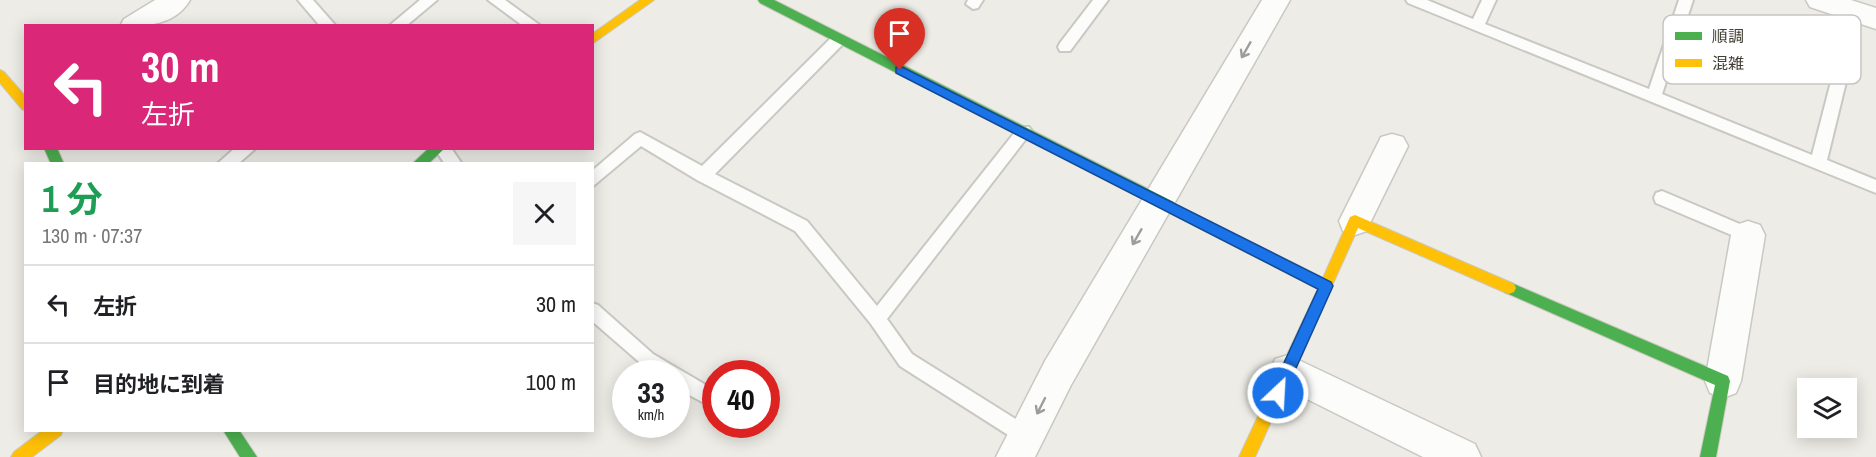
<!DOCTYPE html>
<html lang="ja">
<meta charset="utf-8">
<style>
body{margin:0;font-family:"Archivo Narrow","Noto Sans JP",sans-serif;background:#f6f6f6;color:#202124;height:100vh;display:flex;flex-direction:column;font-size:22px;white-space:nowrap}
*{box-sizing:border-box;margin:0}
p{font-size:20px;color:#757577}
.icon{flex:none;width:33px;height:33px;fill:none;stroke:currentColor;stroke-width:2;stroke-linecap:round;stroke-linejoin:round}
.map{position:relative;flex:1;overflow:hidden}
.details{position:absolute;left:24px;top:162px;width:570px;height:270px;display:flex;flex-direction:column;background:#fff;border-radius:0px;box-shadow:0 3px 15px #0003}
.details>*{flex:none}
.top-card{position:absolute;left:24px;top:24px;width:570px;height:126px;border-radius:0px;box-shadow:0 3px 15px #0003;background:#db2777;color:#fff;overflow:hidden}
.buttons{position:absolute;left:1797px;top:378px;display:grid;gap:12px}
.buttons a{display:grid;place-items:center;width:60px;height:60px;border-radius:0px;background:#fff;box-shadow:0 3px 15px #0003;font-size:30px}
.speed{position:absolute;left:612px;top:360px;display:flex;gap:12px;font-size:30px;font-weight:700;text-align:center}
.speed>*{display:grid;place-content:center;width:78px;height:78px;border-radius:50%;background:#fff;box-shadow:0 3px 15px #0003;line-height:1}
.speed small{font-size:15px;font-weight:400}
.speed .limit{border:9px solid #d22;background:#fff;color:#111}
.pin{position:absolute;display:grid;place-items:center;width:51px;height:51px;color:#fff;margin:-62px -26px;border-radius:50% 50% 50% 0;rotate:-45deg;box-shadow:0 0 6px #0007}
.pin .icon{rotate:45deg}
.me{position:absolute;width:66px;margin:-33px;rotate:25deg;stroke-linejoin:round;filter:drop-shadow(0 0 4px #0008)}
.turn{display:flex;align-items:center;gap:21px;height:126px;padding:0 18px;font-size:27px}
.turn .icon{width:78px;height:78px;stroke-width:2.5}
.turn b{display:block;font-size:42px;line-height:51px}
.round{display:grid;place-items:center;flex:none;width:63px;height:63px;border-radius:0px;background:#f6f6f6}
.summary{display:flex;align-items:center;justify-content:space-between;height:102px;padding:0 18px}
h1{font-size:36px;font-weight:700;line-height:45px;color:#1e9e55}
ul{padding:0;list-style:none}
li{display:flex;align-items:center;gap:18px;height:78px;padding:0 18px;border-top:2px solid #e0e0e0}
li div{flex:1}
li b{display:block;font-size:22px}
li em{font-style:normal}
.map>svg:first-child{display:block}
</style>
<div class="map">
<svg width="1876" height="457" viewBox="0 0 1876 457">
<rect width="100%" height="100%" fill="#edece6"/>
<g fill="none" stroke-linecap="round" stroke-linejoin="round">
<defs>
<path id="lane" d="M 298,0 L 313,0 L 336,26 L 320,26 Z
M 420,0 L 437,0 L 406,26 L 389,26 Z
M 488,0 L 505,0 L 541,26 L 523,26 Z
M 968,0 L 983,0 L 978,8 L 973,9 L 966,4 Z
M 1093,0 L 1108,0 L 1070,51 L 1060,51 L 1058,47 L 1060,43 Z
M 1406,0 L 1427,0 L 1473,19 L 1482,0 L 1496,0 L 1485,24 L 1649,89 L 1679,0 L 1693,0 L 1662,94 L 1812,155 L 1849,12 L 1856,7 L 1861,8 L 1863,12 L 1827,160 L 1876,180 L 1876,193 L 1408,3 Z
M 838,35 L 845,40 L 843,44 L 715,174 L 807,221 L 877,306 L 1019,127 L 1029,127 L 1032,131 L 1029,135 L 887,319 L 912,354 L 1033,430 L 1035,436 L 1033,442 L 1026,445 L 1019,442 L 900,366 L 871,324 L 795,231 L 697,180 L 641,146 L 592,187 L 592,171 L 635,134 L 640,132 L 702,166 L 833,36 Z
M 235,148 L 256,148 L 238,164 L 217,164 Z
M 434,148 L 451,148 L 462,164 L 445,164 Z
M 1662,191 L 1754,230 L 1756,235 L 1754,240 L 1748,242 L 1656,203 L 1654,198 L 1656,193 Z
M 592,303 L 598,305 L 653,354 L 716,391 L 716,404 L 710,406 L 676,388 L 676,374 L 653,374 L 592,321 Z"/>
<path id="street" d="M 155,0 L 190,0 C 175,26 146,26 120,26 L 124,19 Z
M 1262,0 L 1290,0 L 1071,385 L 1035,457 L 996,457 L 1045,361 Z
M 1806,0 L 1851,0 L 1876,8 L 1876,29 L 1810,7 Z
M 1392,134 L 1403,137 L 1408,146 L 1371,221 L 1367,231 L 1355,235 L 1343,231 L 1339,221 L 1381,137 Z
M 1748,221 L 1760,225 L 1765,235 L 1741,381 L 1736,393 L 1723,398 L 1710,393 L 1705,381 L 1731,235 L 1736,225 Z
M 1288,355 L 1475,444 L 1481,457 L 1423,457 L 1275,383 L 1270,371 L 1275,359 Z"/>
<path id="fast" d="M 758,0 L 774,0 L 1174,202 L 1176,206 L 1174,210 L 1164,210 L 760,3 Z
M 44,148 L 57,148 L 64,164 L 51,164 Z
M 429,148 L 445,148 L 428,164 L 412,164 Z
M 1509,282 L 1728,376 L 1730,381 L 1716,457 L 1700,457 L 1715,385 L 1504,292 L 1502,288 L 1504,284 Z
M 223,430 L 239,430 L 257,457 L 240,457 Z"/>
<path id="slow" d="M 640,0 L 654,0 L 592,44 L 592,34 Z
M 0,70 L 4,72 L 26,97 L 26,111 L 22,109 L 0,83 Z
M 1169,201 L 1323,278 L 1350,217 L 1355,215 L 1514,284 L 1516,288 L 1514,292 L 1509,294 L 1504,292 L 1358,228 L 1255,457 L 1239,457 L 1318,289 L 1164,210 L 1162,206 L 1164,202 Z
M 43,430 L 63,430 L 61,435 L 32,457 L 11,457 L 14,452 Z"/>
</defs>
<use href="#lane" stroke="#c9c8c2" stroke-width="4"/>
<use href="#street" stroke="#c9c8c2" stroke-width="3"/>
<use href="#fast" stroke="#cbc9be" stroke-width="2"/>
<use href="#slow" stroke="#cbc9be" stroke-width="2"/>
<use href="#lane" fill="#fcfcfb" fill-rule="evenodd"/>
<use href="#street" fill="#fcfcfb" fill-rule="evenodd"/>
<use href="#fast" fill="#4caf50" fill-rule="evenodd"/>
<use href="#slow" fill="#ffc107" fill-rule="evenodd"/>
</g>
<defs><path id="oneway-shaft" d="M-6 0H5M1.5-3L5.5 0L1.5 3" fill="none" stroke-width="1.6" stroke-linecap="round" stroke-linejoin="round" transform="scale(1.5)"/></defs>
<g stroke="#9e9d98">
<use href="#oneway-shaft" transform="translate(1246 50) rotate(120)"/>
<use href="#oneway-shaft" transform="translate(1137 237) rotate(120)"/>
<use href="#oneway-shaft" transform="translate(1041 406) rotate(117)"/>
</g>
<path fill="#1a73e8" stroke="#114b97" stroke-width="1.5" d="M 900,66 L 1331,282 L 1333,286 L 1283,397 L 1273,397 L 1270,393 L 1318,289 L 896,73 L 896,67 Z"/>
<rect x="1663" y="15" width="198" height="69" rx="9" fill="#fff" stroke="#c6c5c2" stroke-width="1.5"/>
<rect x="1675" y="32" width="27" height="8" fill="#4caf50"/>
<rect x="1675" y="59" width="27" height="8" fill="#ffc107"/>
<g font-size="16" fill="#413e34">
<text x="1712" y="42">順調</text>
<text x="1712" y="69">混雑</text>
</g>
</svg>
<div class="buttons">
<a><svg class="icon" aria-label="layers" viewBox="0 0 24 24"><path d="M12 4l9 5-9 5-9-5zM3 14l9 5 9-5"/></svg></a>
</div>
<div class="speed"><div>33<small>km/h</small></div><div class="limit">40</div></div>
<div class="pin" style="left:900px;top:70px;background:#d93025"><svg class="icon" aria-label="arrive" viewBox="0 0 24 24"><path d="M6 21V4h12l-3 4 3 4H6"/></svg></div>
<svg class="me" style="left:1278px;top:393px" viewBox="-20 -20 40 40"><circle r="17" fill="#1a73e8" stroke="#fff" stroke-width="3"/><path d="M0-11L8 9 0 5-8 9z" fill="#fff"/></svg>
<div class="top-card">
<div class="turn"><svg class="icon" aria-label="left" viewBox="0 0 24 24"><path d="M17 20v-9H6M10 6l-5 5 5 5"/></svg><div><b>30 m</b>左折</div></div>
</div>
<section class="details">
<div class="summary"><div><h1>1 分</h1><p>130 m · 07:37</p></div><a class="round"><svg class="icon" aria-label="close" viewBox="0 0 24 24"><path d="M6 6l12 12M18 6L6 18"/></svg></a></div>
<ul>
<li><svg class="icon" aria-label="left" viewBox="0 0 24 24"><path d="M17 20v-9H6M10 6l-5 5 5 5"/></svg><div><b>左折</b></div><em>30 m</em></li>
<li><svg class="icon" aria-label="arrive" viewBox="0 0 24 24"><path d="M6 21V4h12l-3 4 3 4H6"/></svg><div><b>目的地に到着</b></div><em>100 m</em></li>
</ul>
</section>
</div>
